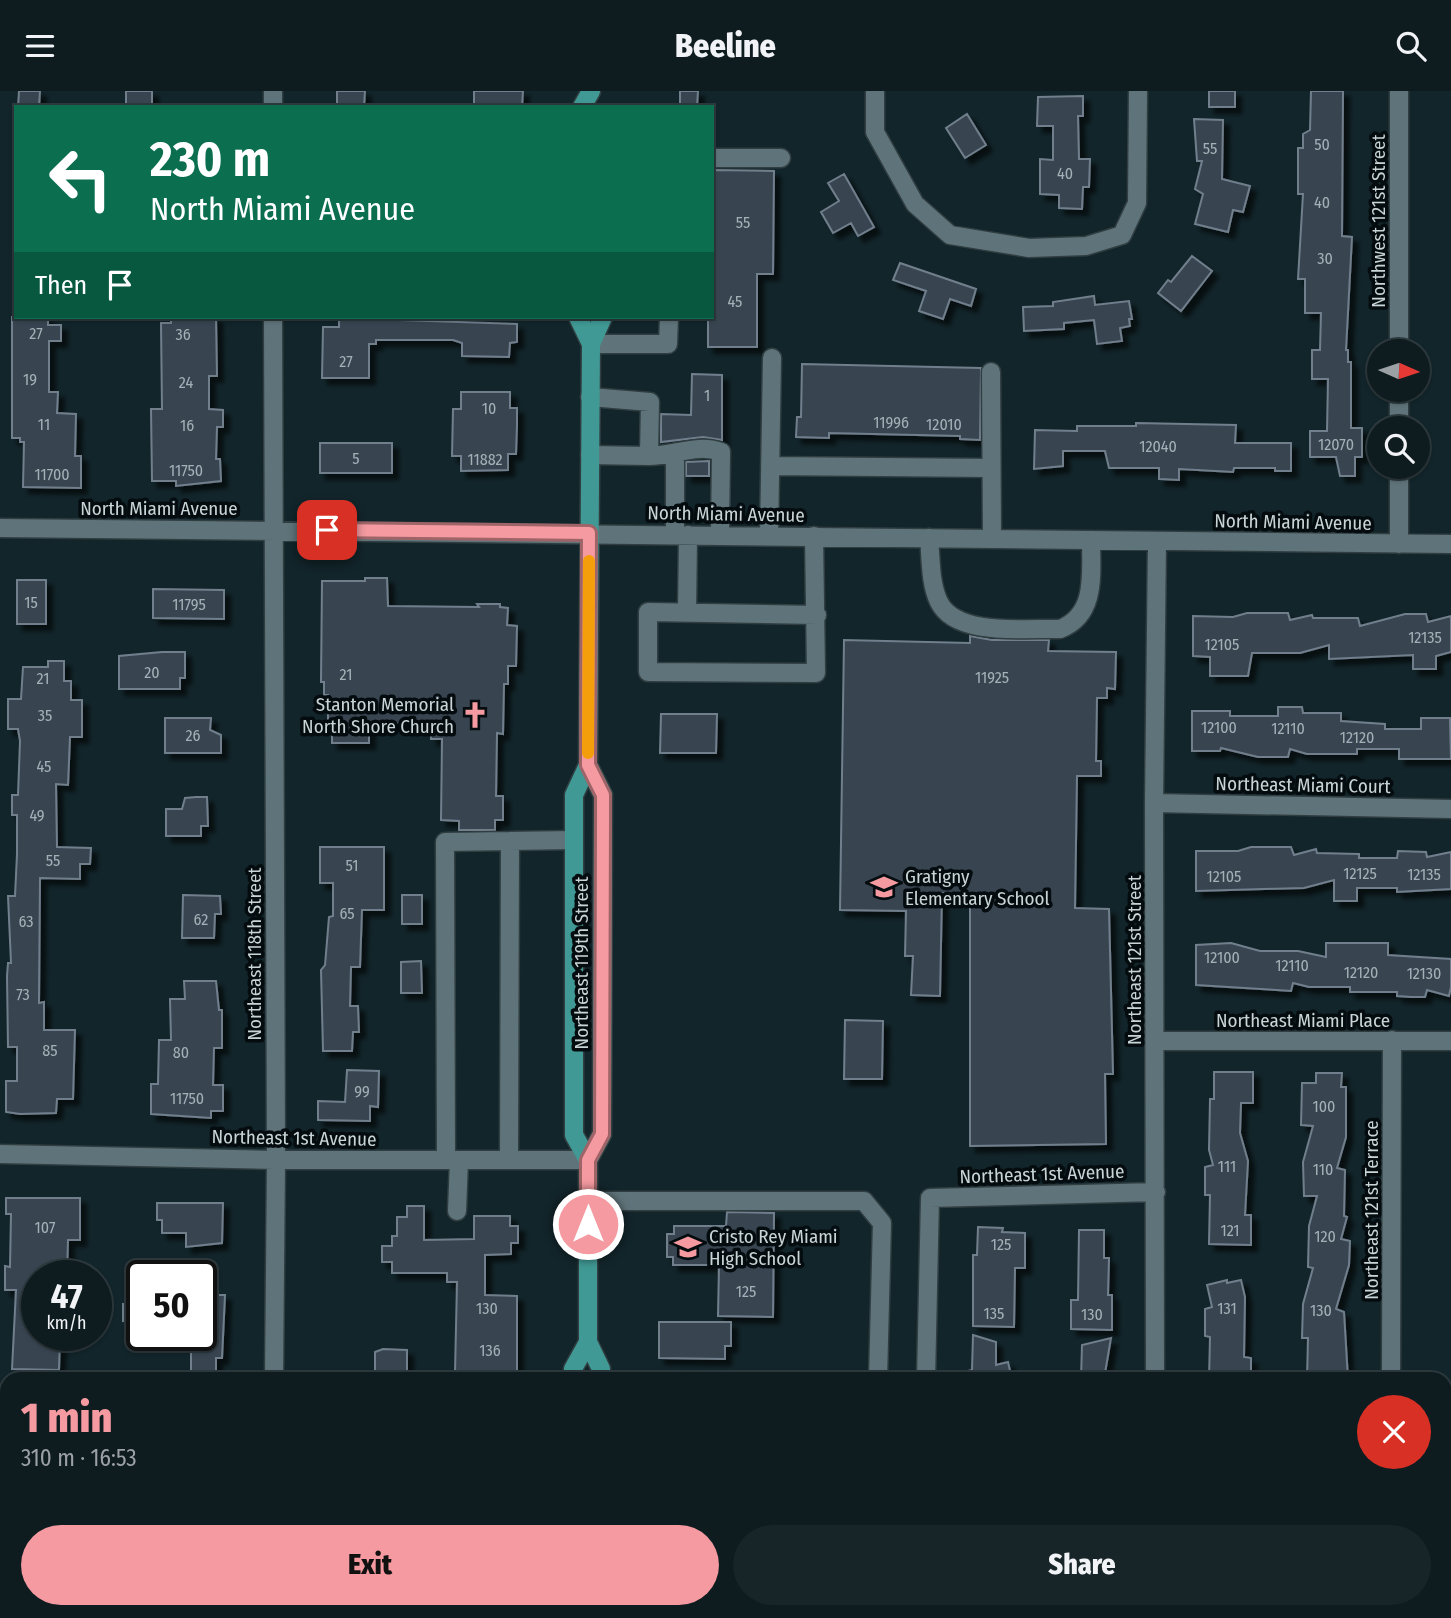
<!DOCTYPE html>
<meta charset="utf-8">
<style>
body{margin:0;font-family:"Fira Sans Condensed",sans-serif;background:#172529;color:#f1f3f6;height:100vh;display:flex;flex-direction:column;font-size:26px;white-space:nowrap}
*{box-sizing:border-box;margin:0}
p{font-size:23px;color:#9ba1a5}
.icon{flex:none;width:38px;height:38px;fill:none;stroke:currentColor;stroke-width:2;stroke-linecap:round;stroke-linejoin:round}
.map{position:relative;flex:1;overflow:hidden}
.sheet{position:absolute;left:0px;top:1281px;width:1452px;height:247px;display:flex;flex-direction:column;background:#0e1c20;border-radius:21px 21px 0 0;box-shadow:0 2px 5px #0004,0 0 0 2px #2e3a3e}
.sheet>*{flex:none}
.guide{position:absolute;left:14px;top:14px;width:700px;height:214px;border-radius:0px;box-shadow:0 2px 5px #0004,0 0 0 2px #2e3a3e;background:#0b6e4f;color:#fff;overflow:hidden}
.needle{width:46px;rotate:93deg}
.fabs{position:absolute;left:1367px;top:248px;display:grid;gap:14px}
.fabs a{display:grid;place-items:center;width:63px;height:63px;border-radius:50%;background:#0e1c20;box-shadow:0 2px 5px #0004,0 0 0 2px #2e3a3e;font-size:35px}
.speed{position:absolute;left:21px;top:1169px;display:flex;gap:14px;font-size:35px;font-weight:700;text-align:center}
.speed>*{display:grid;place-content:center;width:91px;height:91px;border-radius:50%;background:#0e1c20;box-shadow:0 2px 5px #0004,0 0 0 2px #2e3a3e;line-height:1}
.speed small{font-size:18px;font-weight:400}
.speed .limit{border:4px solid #111;border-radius:10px;background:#fff;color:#111}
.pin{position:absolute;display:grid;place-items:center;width:60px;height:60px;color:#fff;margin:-30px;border-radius:14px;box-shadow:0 4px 10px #0006}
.me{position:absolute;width:77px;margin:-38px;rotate:0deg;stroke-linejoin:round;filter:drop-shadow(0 0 5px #0008)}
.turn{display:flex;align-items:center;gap:24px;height:147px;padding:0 21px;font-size:32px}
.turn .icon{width:91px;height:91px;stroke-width:2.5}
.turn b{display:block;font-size:49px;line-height:60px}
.then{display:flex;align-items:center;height:66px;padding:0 21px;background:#0003;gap:14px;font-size:26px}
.round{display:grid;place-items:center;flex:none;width:74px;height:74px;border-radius:37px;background:#172529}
.overview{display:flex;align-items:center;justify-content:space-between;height:119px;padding:0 21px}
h1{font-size:42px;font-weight:800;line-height:52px;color:#f49aa0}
.cta{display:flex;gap:14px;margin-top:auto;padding:14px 21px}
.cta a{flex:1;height:80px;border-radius:42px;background:#f49aa0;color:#111;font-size:28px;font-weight:800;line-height:80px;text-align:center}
.cta a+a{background:#172529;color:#f1f3f6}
header{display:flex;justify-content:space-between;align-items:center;height:91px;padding:0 21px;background:#0e1c20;font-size:32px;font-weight:800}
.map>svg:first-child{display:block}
</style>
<header><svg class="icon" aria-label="menu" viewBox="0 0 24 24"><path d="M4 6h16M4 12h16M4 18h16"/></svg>Beeline<svg class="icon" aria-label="search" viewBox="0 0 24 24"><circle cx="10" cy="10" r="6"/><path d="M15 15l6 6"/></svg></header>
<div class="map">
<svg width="1451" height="1527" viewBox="0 0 1451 1527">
<defs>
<filter id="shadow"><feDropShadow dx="6" dy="6" stdDeviation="2" flood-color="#0009"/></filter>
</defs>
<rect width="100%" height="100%" fill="#12252a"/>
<path fill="#384551" stroke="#717f8d" stroke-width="2" filter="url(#shadow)" d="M 19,0 L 40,0 L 39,16 L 18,16 Z
M 126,0 L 152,0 L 152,16 L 126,16 Z
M 337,0 L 365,0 L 364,16 L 337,16 Z
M 474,0 L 523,0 L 522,16 L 474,16 Z
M 680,0 L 698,0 L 697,16 L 680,16 Z
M 1209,0 L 1235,0 L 1235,16 L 1209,16 Z
M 1311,0 L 1343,0 L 1342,145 L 1352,146 L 1346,259 L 1348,259 L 1348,271 L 1351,271 L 1351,337 L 1362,337 L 1362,366 L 1355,366 L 1355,385 L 1340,385 L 1336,366 L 1310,366 L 1310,340 L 1327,340 L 1328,288 L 1312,288 L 1312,259 L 1320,259 L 1321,222 L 1305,222 L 1305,188 L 1298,188 L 1303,103 L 1298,103 L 1298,57 L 1303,57 L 1303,43 L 1310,39 Z
M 1083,5 L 1083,25 L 1078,25 L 1079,68 L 1090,68 L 1089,96 L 1083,96 L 1082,118 L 1059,117 L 1059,104 L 1040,103 L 1040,68 L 1053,69 L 1053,35 L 1037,35 L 1038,6 Z
M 967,23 L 986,54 L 965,67 L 946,37 Z
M 1194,28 L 1223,29 L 1222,88 L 1250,95 L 1243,121 L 1233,119 L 1228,141 L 1195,133 L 1203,103 L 1195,98 L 1202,70 L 1197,70 Z
M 712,79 L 774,80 L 773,183 L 757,183 L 757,256 L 708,256 L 708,226 L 712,226 Z
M 844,83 L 874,136 L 858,145 L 851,132 L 833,142 L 821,121 L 839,110 L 828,92 Z
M 1192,165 L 1212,180 L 1181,220 L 1158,202 L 1168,189 L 1171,191 Z
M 900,172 L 976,198 L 971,215 L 950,208 L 943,228 L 919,220 L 926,200 L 893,189 Z
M 1094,205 L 1095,214 L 1129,210 L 1132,228 L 1129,228 L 1130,235 L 1120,237 L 1122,250 L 1097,253 L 1094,229 L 1064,232 L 1064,238 L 1024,240 L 1023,216 L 1053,215 L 1053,211 Z
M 12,226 L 48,226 L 48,234 L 61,234 L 61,250 L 49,250 L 49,301 L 58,301 L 57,322 L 76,323 L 75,365 L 81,365 L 81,397 L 23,396 L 24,351 L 20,351 L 20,347 L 12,347 Z
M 216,226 L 217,285 L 209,285 L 209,318 L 223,319 L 223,336 L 217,336 L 216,368 L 220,368 L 221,390 L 176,395 L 176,390 L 152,390 L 151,318 L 162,318 L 161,232 L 171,232 L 171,228 Z
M 339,227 L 517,233 L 517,251 L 510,252 L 509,266 L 462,265 L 462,252 L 453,249 L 376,249 L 376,253 L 369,253 L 369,287 L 322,287 L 323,236 L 339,236 Z
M 802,273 L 981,277 L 980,349 L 960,348 L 960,345 L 829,342 L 829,347 L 796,346 L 797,326 L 801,326 Z
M 692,283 L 722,284 L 722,349 L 703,346 L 661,351 L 661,323 L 691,324 Z
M 461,301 L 510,301 L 510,317 L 517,317 L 517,334 L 516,363 L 508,363 L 508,379 L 461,380 L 461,365 L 452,365 L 453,318 L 461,318 Z
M 1136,332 L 1236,334 L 1235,352 L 1291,352 L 1291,380 L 1275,380 L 1275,377 L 1234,377 L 1233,381 L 1179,378 L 1179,389 L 1159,388 L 1159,377 L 1109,377 L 1105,360 L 1063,360 L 1063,375 L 1034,378 L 1035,339 L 1077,340 L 1077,335 L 1136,335 Z
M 320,352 L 392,352 L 392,382 L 320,382 Z
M 709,370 L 709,385 L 686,385 L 686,371 Z
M 365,487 L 387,487 L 388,515 L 479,516 L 477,513 L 500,513 L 500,516 L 508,517 L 507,534 L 517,535 L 516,575 L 508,575 L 508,593 L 504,593 L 503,643 L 497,642 L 496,705 L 503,705 L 503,729 L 495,729 L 495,739 L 459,739 L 459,730 L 441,729 L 442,648 L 431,648 L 432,633 L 369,632 L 369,652 L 332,652 L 332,638 L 328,638 L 328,604 L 324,604 L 324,591 L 321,591 L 322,490 L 365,490 Z
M 17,489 L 46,489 L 46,533 L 17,533 Z
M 153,498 L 224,499 L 224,528 L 153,527 Z
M 1247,522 L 1288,522 L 1290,529 L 1312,524 L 1313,527 L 1358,527 L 1360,535 L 1405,523 L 1426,523 L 1428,531 L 1451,525 L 1451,561 L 1436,565 L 1436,578 L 1413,578 L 1413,564 L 1329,568 L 1329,554 L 1300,562 L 1252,562 L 1248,585 L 1210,585 L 1210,566 L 1193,565 L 1193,525 L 1233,526 Z
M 970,545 L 992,549 L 1049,549 L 1048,560 L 1116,561 L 1115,598 L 1107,597 L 1107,607 L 1097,607 L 1096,670 L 1101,670 L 1101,685 L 1077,685 L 1075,817 L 1109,818 L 1113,983 L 1105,983 L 1106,1053 L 970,1055 L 970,802 L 942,802 L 940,905 L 911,904 L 913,865 L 905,865 L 906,820 L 840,819 L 844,549 L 970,552 Z
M 162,561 L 185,561 L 185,587 L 180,587 L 180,598 L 119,598 L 119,565 Z
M 48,570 L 64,570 L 64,590 L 71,590 L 71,609 L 82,609 L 82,646 L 70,646 L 68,694 L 56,693 L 57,756 L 91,757 L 90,773 L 80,773 L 80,788 L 40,787 L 39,912 L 44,911 L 44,939 L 75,939 L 73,1008 L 57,1008 L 56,1022 L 20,1023 L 6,1021 L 6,990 L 17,990 L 17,956 L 8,956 L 7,885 L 8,872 L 11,872 L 8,805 L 15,805 L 17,763 L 17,724 L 12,724 L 12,704 L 18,704 L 20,650 L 18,638 L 8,638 L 8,608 L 21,608 L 23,576 L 48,576 Z
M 1278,616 L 1302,616 L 1303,622 L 1341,622 L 1341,630 L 1385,633 L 1385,638 L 1421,638 L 1421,627 L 1450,627 L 1451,668 L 1399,668 L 1399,658 L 1357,658 L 1357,663 L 1307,663 L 1290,658 L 1288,666 L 1258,666 L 1221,657 L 1220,660 L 1192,660 L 1192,620 L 1230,620 L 1230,625 L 1278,625 Z
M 661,623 L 717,623 L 716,662 L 660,662 Z
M 165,627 L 211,627 L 210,639 L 221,644 L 221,662 L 165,662 Z
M 196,706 L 207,706 L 208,735 L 201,735 L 201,745 L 166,745 L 166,718 L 182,718 L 185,707 Z
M 320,756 L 384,756 L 384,819 L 362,819 L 360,876 L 351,876 L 350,915 L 358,915 L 359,941 L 353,941 L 352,960 L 323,960 L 321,879 L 325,874 L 329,826 L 333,825 L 333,792 L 320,792 Z
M 1251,756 L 1291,756 L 1294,764 L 1316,758 L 1317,762 L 1359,763 L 1359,767 L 1397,767 L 1398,760 L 1426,761 L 1427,766 L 1451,761 L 1451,798 L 1397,801 L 1397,797 L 1357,797 L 1357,810 L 1334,810 L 1334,789 L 1304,797 L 1196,800 L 1196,760 L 1238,760 Z
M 183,804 L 220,805 L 221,823 L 215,823 L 214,847 L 182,847 Z
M 402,804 L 422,804 L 422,833 L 402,833 Z
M 1231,852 L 1260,860 L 1298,860 L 1326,866 L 1326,852 L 1388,852 L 1388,864 L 1451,868 L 1451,896 L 1449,905 L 1427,899 L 1425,906 L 1411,906 L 1397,905 L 1397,901 L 1350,901 L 1350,896 L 1309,896 L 1293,892 L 1291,900 L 1196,894 L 1196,854 Z
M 421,870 L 422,902 L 401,902 L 401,871 Z
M 184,890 L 216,890 L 219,919 L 222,919 L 222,957 L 214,957 L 213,994 L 223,994 L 223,1020 L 211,1020 L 211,1027 L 151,1023 L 151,993 L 158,993 L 159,949 L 171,949 L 170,908 L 185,908 Z
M 845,929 L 883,930 L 882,988 L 844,988 Z
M 347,979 L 379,980 L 378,1016 L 370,1015 L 370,1030 L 318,1029 L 318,1010 L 345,1011 Z
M 1214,981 L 1253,981 L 1253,1012 L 1241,1012 L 1240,1042 L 1248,1070 L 1245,1124 L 1251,1124 L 1251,1154 L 1209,1153 L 1210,1104 L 1205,1104 L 1205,1076 L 1213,1074 L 1209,1059 L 1210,1008 L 1214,1008 Z
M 1316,982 L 1342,982 L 1341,996 L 1346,996 L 1346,1046 L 1337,1077 L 1345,1079 L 1344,1125 L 1347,1126 L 1341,1148 L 1350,1150 L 1349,1174 L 1336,1218 L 1344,1221 L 1348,1288 L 1307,1288 L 1308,1247 L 1302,1247 L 1303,1213 L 1313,1177 L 1308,1176 L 1309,1135 L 1317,1105 L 1304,1105 L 1303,1071 L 1313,1035 L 1301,1034 L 1302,992 L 1316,992 Z
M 6,1107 L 80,1107 L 80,1149 L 68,1149 L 67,1185 L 37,1185 L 37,1244 L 60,1244 L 59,1279 L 12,1278 L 16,1199 L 5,1199 L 5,1175 L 10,1176 L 11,1123 L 6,1123 Z
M 157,1112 L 223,1112 L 222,1152 L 186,1156 L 186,1142 L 162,1142 L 162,1129 L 157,1129 Z
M 407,1115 L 424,1115 L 424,1149 L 474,1148 L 474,1125 L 510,1125 L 510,1135 L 518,1135 L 518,1152 L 511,1152 L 511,1163 L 485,1164 L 485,1204 L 517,1205 L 517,1283 L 455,1282 L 457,1191 L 447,1191 L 447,1182 L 392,1182 L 392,1171 L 382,1171 L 382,1155 L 392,1155 L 392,1145 L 397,1145 L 397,1126 L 407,1126 Z
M 727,1121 L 774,1122 L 773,1226 L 718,1225 L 719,1174 L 673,1174 L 673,1166 L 667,1166 L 667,1143 L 674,1143 L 674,1135 L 726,1135 Z
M 978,1136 L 1003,1137 L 1002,1141 L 1025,1142 L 1025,1177 L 1015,1177 L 1014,1236 L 973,1235 L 973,1164 L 977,1164 Z
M 1079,1139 L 1104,1139 L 1104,1167 L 1109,1167 L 1108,1204 L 1112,1204 L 1112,1239 L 1071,1238 L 1071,1209 L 1078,1209 Z
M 1227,1189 L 1227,1192 L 1241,1189 L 1245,1206 L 1244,1266 L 1251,1267 L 1251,1288 L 1209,1288 L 1210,1246 L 1205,1245 L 1205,1218 L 1212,1216 L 1207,1194 Z
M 201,1204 L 225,1204 L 222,1267 L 216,1267 L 216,1284 L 191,1283 L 191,1244 L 201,1244 Z
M 123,1213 L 142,1214 L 142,1231 L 123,1230 Z
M 659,1231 L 731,1231 L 731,1255 L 725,1255 L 725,1268 L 659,1267 Z
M 973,1244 L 996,1251 L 996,1274 L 1008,1271 L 1012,1288 L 964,1288 L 963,1281 L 972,1279 Z
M 1111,1247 L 1104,1288 L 1081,1288 L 1082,1254 Z
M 383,1258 L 407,1259 L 407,1288 L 375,1288 L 375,1261 Z"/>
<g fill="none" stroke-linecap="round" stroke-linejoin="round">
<defs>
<path id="minor" d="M 875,0 L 875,41 L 915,113 L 950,144 L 1029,157 L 1086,155 L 1122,144 L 1137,112 L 1138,0
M 273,16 L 273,0
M 712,67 L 781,67
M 273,226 L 276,1069 L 274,1288
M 591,253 L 668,253 L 669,226
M 1399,261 L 1399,0
M 991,281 L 992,448
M 1399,338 L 1399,299
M 675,363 L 675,444
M 590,364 L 649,365 L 650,311 L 590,306
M 649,365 C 673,365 698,352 721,361 L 720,444
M 770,375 L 990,377
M 0,437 L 1451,453
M 769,445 L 772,267
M 814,445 L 816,582 L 648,581 L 648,521 L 817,524
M 929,447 C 931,468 930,493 939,511 C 956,546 1026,537 1060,538 C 1097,524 1091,482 1091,449
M 1399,453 L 1399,376
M 687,522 L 688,444
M 1154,712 L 1451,718
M 1155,950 L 1451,950
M 0,1063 L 276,1069 L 588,1069
M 446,1069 L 445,751 L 574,749
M 509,1069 L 510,750
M 588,1110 L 864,1110 L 882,1132 L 878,1288
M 457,1120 L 459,1069
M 926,1288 L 930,1107 L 1156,1101
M 1155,1288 L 1154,712 L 1157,450
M 1391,1288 L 1392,949
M 797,1521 L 797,1527
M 271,1527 L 271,1521
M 646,1527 L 646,1521
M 921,1527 L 921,1521
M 1154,1527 L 1154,1521
M 1390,1527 L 1390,1521"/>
<path id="major" d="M 582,16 L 591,0
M 578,226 L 591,253
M 588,674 L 603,704 L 602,1043 L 588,1069 L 588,1251 L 601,1278 L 601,1288
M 588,1069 L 574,1044 L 574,704 L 588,674 L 591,253 L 603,226
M 574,1288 L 573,1278 L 588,1251
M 401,1527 L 408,1521
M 587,1527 L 587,1521"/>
</defs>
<use href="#minor" stroke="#303e41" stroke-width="21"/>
<use href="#major" stroke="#303e41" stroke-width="21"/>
<use href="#minor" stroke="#5f747a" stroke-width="18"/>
<use href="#major" stroke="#409994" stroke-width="18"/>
</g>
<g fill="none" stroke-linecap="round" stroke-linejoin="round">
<defs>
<path id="route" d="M 327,439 L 589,442 L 588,674 L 603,704 L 603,730 L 602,1043 L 588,1069 L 588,1133"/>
</defs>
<use href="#route" stroke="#9f6468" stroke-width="18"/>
<use href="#route" stroke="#f49aa0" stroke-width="12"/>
<path stroke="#f59e0b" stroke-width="12" d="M 588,662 L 589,470"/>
</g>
<defs>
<symbol id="church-bare" viewBox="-9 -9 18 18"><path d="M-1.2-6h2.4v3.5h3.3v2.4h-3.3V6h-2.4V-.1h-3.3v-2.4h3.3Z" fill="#f49aa0" stroke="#050c0f" stroke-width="2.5" paint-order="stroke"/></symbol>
<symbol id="school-bare" viewBox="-9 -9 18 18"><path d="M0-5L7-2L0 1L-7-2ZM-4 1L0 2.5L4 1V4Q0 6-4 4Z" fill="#f49aa0" stroke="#050c0f" stroke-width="2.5" paint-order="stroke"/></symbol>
</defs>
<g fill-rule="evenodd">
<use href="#church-bare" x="456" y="605" width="38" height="38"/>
<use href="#school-bare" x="865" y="777" width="38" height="38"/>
<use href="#school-bare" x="669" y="1137" width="38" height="38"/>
</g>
<g text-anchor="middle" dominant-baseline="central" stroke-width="7" stroke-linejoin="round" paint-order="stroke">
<g font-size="16" fill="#a4b0b6">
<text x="1322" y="53">50</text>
<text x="1210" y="57">55</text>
<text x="1065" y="82">40</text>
<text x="1322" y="111">40</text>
<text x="743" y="131">55</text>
<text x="1325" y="167">30</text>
<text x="735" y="210">45</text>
<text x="36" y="242">27</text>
<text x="183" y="243">36</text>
<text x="346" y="270">27</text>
<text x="30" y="288">19</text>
<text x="186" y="291">24</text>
<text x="707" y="304">1</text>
<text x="489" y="317">10</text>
<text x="891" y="331">11996</text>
<text x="44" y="333">11</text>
<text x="944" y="333">12010</text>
<text x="187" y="334">16</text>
<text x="1336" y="353">12070</text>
<text x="1158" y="355">12040</text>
<text x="356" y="367">5</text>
<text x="485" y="368">11882</text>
<text x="186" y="379">11750</text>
<text x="52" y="383">11700</text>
<text x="31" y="511">15</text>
<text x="189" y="513">11795</text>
<text x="1425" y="546">12135</text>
<text x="1222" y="553">12105</text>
<text x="152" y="581">20</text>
<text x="346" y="583">21</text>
<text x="992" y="586">11925</text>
<text x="43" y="587">21</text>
<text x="45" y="624">35</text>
<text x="1219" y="636">12100</text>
<text x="1288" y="637">12110</text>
<text x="193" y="644">26</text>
<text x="1357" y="646">12120</text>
<text x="44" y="675">45</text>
<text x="37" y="724">49</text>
<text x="53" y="769">55</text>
<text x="352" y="774">51</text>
<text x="1360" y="782">12125</text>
<text x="1424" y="783">12135</text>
<text x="1224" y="785">12105</text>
<text x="347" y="822">65</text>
<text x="201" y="828">62</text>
<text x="26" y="830">63</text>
<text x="1222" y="866">12100</text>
<text x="1292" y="874">12110</text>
<text x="1361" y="881">12120</text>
<text x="1424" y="882">12130</text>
<text x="23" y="903">73</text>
<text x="50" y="959">85</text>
<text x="181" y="961">80</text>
<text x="362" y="1000">99</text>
<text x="187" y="1007">11750</text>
<text x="1324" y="1015">100</text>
<text x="1227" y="1075">111</text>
<text x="1323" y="1078">110</text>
<text x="45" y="1136">107</text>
<text x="1230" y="1139">121</text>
<text x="1325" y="1145">120</text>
<text x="1001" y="1153">125</text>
<text x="746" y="1200">125</text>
<text x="487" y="1217">130</text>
<text x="1227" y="1217">131</text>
<text x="1321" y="1219">130</text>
<text x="994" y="1222">135</text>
<text x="1092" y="1223">130</text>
<text x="490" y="1259">136</text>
</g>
<g font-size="19" fill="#c8d4d7" stroke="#050c0f">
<text transform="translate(1378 130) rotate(-90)">Northwest 121st Street</text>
<text x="159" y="417">North Miami Avenue</text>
<text transform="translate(726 423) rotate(1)">North Miami Avenue</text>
<text transform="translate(1293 431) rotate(1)">North Miami Avenue</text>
<text transform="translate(1303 694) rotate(1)">Northeast Miami Court</text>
<text transform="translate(254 863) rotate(-90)">Northeast 118th Street</text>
<text transform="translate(1134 869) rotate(-90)">Northeast 121st Street</text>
<text transform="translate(581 872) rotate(-90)">Northeast 119th Street</text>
<text x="1303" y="929">Northeast Miami Place</text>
<text transform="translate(294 1047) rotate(1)">Northeast 1st Avenue</text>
<text transform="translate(1042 1083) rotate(-2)">Northeast 1st Avenue</text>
<text transform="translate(1371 1119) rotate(-90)">Northeast 121st Terrace</text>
</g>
<g font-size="19" fill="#c8d4d7" stroke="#050c0f" text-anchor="start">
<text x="454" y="613" text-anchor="end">Stanton Memorial<tspan x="454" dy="22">North Shore Church</tspan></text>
<text x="905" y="785">Gratigny<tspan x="905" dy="22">Elementary School</tspan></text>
<text x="709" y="1145">Cristo Rey Miami<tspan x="709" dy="22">High School</tspan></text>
</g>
</g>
</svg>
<div class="fabs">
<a><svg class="needle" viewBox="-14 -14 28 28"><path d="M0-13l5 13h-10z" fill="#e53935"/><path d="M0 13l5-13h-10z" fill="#9ba1a5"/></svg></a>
<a><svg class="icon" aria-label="search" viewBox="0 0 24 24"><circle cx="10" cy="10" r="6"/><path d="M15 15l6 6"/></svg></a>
</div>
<div class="speed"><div>47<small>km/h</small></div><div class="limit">50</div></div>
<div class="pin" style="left:327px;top:439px;background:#d93025"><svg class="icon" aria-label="arrive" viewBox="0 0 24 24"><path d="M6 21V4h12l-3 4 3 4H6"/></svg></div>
<svg class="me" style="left:588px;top:1133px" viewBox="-20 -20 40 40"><circle r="17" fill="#f49aa0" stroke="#fff" stroke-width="3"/><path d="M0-11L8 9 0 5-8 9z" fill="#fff"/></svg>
<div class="guide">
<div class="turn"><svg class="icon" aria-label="left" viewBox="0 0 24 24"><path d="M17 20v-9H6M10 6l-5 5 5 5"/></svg><div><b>230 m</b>North Miami Avenue</div></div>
<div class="then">Then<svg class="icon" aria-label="arrive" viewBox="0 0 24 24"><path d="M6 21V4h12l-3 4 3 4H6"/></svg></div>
</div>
<section class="sheet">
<div class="overview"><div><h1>1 min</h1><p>310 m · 16:53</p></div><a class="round" style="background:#d93025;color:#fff"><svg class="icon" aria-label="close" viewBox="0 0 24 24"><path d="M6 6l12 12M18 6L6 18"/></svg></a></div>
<div class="cta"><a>Exit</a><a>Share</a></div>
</section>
</div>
